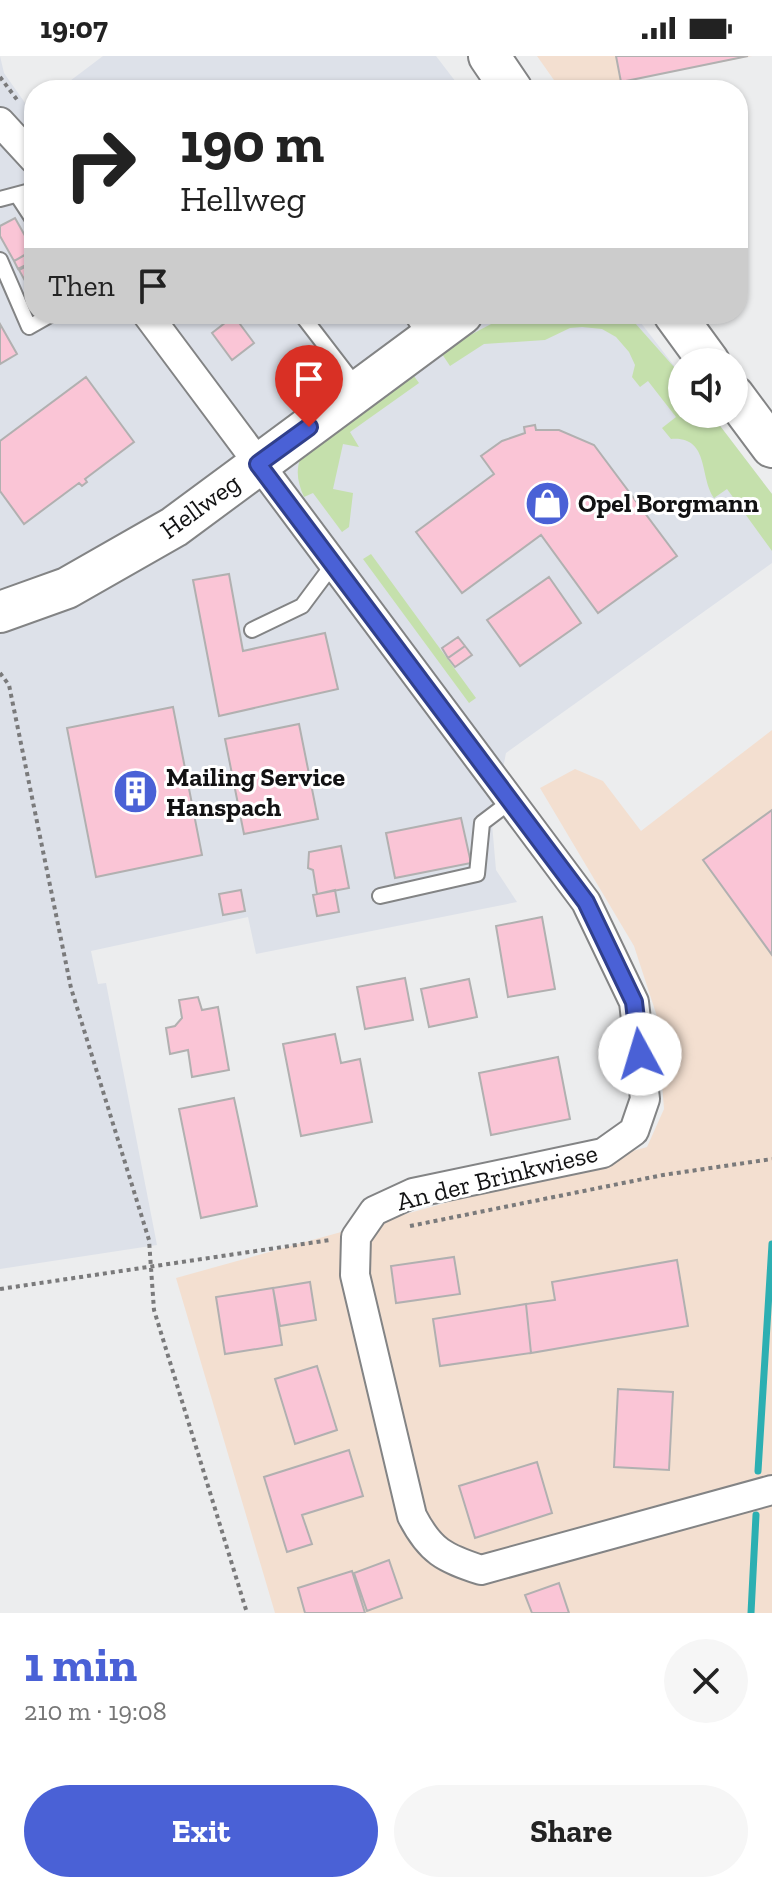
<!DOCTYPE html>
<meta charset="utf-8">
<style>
body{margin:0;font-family:"Zilla Slab",serif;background:#f6f6f6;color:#222;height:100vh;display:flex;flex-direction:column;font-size:30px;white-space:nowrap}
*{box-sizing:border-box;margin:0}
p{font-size:26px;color:#767676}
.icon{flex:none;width:44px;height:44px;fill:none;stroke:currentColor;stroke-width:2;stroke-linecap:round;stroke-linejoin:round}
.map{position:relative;height:1557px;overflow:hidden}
.sheet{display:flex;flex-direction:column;background:#fff;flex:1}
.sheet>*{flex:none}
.hud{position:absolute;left:24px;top:24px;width:724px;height:244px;border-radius:32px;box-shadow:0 2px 6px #0004;background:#fff;color:#222;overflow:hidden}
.controls{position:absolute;left:668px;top:292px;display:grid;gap:16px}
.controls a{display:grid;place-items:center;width:80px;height:80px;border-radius:50%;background:#fff;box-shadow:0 2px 6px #0004;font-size:40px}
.pin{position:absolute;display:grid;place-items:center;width:68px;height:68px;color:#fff;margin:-82px -34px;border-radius:50% 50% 50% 0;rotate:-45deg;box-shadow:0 0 8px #0007}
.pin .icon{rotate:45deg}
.me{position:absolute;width:88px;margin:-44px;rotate:354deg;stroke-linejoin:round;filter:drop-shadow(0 0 6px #0008)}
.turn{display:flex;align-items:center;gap:28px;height:168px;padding:0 24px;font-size:36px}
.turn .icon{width:104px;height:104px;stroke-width:2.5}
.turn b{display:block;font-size:56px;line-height:68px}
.then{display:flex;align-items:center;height:76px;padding:0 24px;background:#0003;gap:16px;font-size:30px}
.round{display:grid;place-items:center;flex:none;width:84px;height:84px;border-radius:42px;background:#f6f6f6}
.headline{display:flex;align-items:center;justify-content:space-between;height:136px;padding:0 24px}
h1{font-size:48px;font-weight:800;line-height:60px;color:#4a61d6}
.primary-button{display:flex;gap:16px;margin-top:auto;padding:16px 24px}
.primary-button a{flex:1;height:92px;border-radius:48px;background:#4a61d6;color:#fff;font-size:32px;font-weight:800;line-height:92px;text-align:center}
.primary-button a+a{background:#f6f6f6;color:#222}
.status{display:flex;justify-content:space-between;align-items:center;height:56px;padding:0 40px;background:#fff;direction:ltr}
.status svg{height:22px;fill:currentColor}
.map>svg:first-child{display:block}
</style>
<div class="status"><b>19:07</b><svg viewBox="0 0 49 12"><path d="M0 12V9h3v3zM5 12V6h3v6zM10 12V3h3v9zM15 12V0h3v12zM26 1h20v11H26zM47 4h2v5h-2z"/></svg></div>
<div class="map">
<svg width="772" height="1557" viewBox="0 0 772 1557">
<rect width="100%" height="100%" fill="#ecedee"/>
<path fill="#f3dfd0" d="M 537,0 L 752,0 L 583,34 L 561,34 Z
M 772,674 L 772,1557 L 275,1557 L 176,1222 L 647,1091 L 664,1053 L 660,1002 L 667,991 L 634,890 L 540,732 L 575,713 L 603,725 L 641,775 Z"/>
<path fill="#dde1e9" d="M 0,0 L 4,17 L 30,54 L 34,52 L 34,258 L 634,258 L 682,320 L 682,358 L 711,358 L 772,438 L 772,507 L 506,697 L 492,768 L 496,814 L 517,846 L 256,898 L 248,861 L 91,895 L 98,928 L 106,927 L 157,1189 L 0,1213 Z
M 103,0 L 436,0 L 462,34 L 58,34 Z"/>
<path fill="#c5e0ac" d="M 510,258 L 627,258 L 682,320 L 682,358 L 711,358 L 772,438 L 772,495 L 727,433 L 714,442 C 699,421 710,380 671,383 L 662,372 L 676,361 L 648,325 L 640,331 L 632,321 L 635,309 L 629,296 L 616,281 L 602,273 L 582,271 L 570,272 L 545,284 L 484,288 L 450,310 L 440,295 Z
M 409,313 L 419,327 L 350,376 L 359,391 L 343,388 L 333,433 L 353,437 L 349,471 L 342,476 L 313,437 L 304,441 C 298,427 295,415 301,401 Z
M 371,498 L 476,642 L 469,647 L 363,503 Z"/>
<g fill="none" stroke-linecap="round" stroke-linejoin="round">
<path stroke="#2cafb2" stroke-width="7" d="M 758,1415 L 772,1188
M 751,1557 L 756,1459"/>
</g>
<path fill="#fac5d6" stroke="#b1b0b0" stroke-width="2" d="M 616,0 L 748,0 L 621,26 Z
M 15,162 L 33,194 L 14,205 L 0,180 L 0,170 Z
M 34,194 L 34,205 L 18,213 L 14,205 Z
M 34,206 L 34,241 L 19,214 Z
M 234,260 L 254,287 L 232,304 L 212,277 Z
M 0,268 L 17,298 L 0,308 Z
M 86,321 L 134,386 L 85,423 L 87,426 L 82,430 L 79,427 L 24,468 L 0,435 L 0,385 Z
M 535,369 L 536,374 L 559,374 L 594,389 L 677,500 L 598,557 L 541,479 L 462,537 L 416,476 L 494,418 L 481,400 L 502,385 L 525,377 L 524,371 Z
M 229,518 L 243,595 L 325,577 L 338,633 L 219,660 L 193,524 Z
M 549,521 L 581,567 L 520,610 L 487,564 Z
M 458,581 L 465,590 L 448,602 L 442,592 Z
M 465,590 L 472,599 L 455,611 L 448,602 Z
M 173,651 L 202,799 L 96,821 L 67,672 Z
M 299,668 L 318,763 L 244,778 L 225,683 Z
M 772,754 L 772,899 L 703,804 Z
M 461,762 L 471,807 L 395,822 L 386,777 Z
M 341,790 L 349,832 L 317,838 L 313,814 L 308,812 L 309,796 Z
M 241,834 L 245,855 L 223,859 L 219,838 Z
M 335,834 L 339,856 L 317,860 L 313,839 Z
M 542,861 L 555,933 L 508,941 L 496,870 Z
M 405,922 L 413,964 L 365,973 L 357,931 Z
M 469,923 L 477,961 L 429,971 L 421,933 Z
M 198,941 L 202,954 L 218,951 L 229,1014 L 192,1021 L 188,994 L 170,998 L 166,972 L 175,970 L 182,962 L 179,944 Z
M 335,978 L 341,1007 L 360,1003 L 372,1066 L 301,1080 L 283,988 Z
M 558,1001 L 570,1063 L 491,1079 L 479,1017 Z
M 234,1042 L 257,1150 L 201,1162 L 179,1053 Z
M 454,1201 L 460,1238 L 396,1247 L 391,1210 Z
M 677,1204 L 688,1270 L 531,1297 L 526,1248 L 555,1244 L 552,1226 Z
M 310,1226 L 316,1264 L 280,1270 L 273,1232 Z
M 273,1232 L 282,1289 L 225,1298 L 216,1241 Z
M 526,1248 L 531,1297 L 440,1310 L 433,1263 Z
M 317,1310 L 337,1374 L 295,1388 L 275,1323 Z
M 618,1333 L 673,1336 L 669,1414 L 614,1411 Z
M 349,1394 L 363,1440 L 302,1459 L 312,1488 L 287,1496 L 264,1421 Z
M 537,1406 L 552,1457 L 475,1482 L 459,1430 Z
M 389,1504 L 402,1542 L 367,1555 L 354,1517 Z
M 352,1515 L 365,1557 L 305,1557 L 298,1532 Z
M 559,1527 L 569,1557 L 532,1557 L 525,1539 Z"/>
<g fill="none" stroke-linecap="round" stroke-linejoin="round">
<defs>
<path id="lane" d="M 17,139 L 34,165
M 0,143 L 34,134
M 0,204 L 29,271 L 52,258
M 301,258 L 357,331
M 411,258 L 427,283
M 252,574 L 302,550 L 334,507
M 380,840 L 477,818 L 482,767 L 511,745"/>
<path id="street" d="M 0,66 L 34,103
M 147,258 L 586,846 L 634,946 L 645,1043 L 634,1075 L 603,1097 L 413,1137 L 374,1155 L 356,1181 L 355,1219 L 412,1460 C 430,1495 444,1502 481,1514 L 772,1434"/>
<path id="secondary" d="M 489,0 L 512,34
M 674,258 L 709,306
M 734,340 L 772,391
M 0,556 L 67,532 L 174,471 L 462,258"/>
</defs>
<use href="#lane" stroke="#838485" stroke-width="18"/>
<use href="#street" stroke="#838485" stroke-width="32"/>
<use href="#secondary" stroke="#838485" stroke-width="44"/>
<path stroke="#7a7a7b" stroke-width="4" stroke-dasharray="4 4" stroke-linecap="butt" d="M 0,21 L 18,45
M 0,617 L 9,629 L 71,932 L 149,1184 L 154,1254 L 247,1557
M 410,1170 L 663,1119 L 772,1103
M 0,1233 L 330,1184"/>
<use href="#lane" stroke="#fff" stroke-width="14"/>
<use href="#street" stroke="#fff" stroke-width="28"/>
<use href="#secondary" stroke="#fff" stroke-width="40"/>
</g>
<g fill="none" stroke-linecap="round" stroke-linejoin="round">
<defs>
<path id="route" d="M 309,371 L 258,408 L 586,846 L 634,946 L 640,998"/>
</defs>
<use href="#route" stroke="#303f8b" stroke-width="20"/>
<use href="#route" stroke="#4a61d6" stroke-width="14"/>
</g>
<defs>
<symbol id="shop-disc" viewBox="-11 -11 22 22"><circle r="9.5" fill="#4a61d6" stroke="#fff"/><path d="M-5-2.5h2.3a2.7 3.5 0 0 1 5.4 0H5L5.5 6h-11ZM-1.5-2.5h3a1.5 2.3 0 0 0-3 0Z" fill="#fff"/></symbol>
<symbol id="building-disc" viewBox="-11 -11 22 22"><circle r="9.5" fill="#4a61d6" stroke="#fff"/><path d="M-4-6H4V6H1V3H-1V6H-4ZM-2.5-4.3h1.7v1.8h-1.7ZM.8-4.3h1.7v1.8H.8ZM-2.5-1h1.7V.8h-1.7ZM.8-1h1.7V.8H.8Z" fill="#fff"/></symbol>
</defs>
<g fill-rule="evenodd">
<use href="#shop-disc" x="522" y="422" width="51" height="51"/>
<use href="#building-disc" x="110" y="710" width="51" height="51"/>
</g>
<g text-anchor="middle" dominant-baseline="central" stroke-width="6" stroke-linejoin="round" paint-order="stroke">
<g font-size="26" font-weight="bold" fill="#121213" stroke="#fff" text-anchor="start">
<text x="578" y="447">Opel Borgmann</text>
<text x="166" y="721">Mailing Service<tspan x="166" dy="30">Hanspach</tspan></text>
</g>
<g font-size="26" fill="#121213" stroke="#fff">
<text transform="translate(200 450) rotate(-36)">Hellweg</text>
<text transform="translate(497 1121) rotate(-14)">An der Brinkwiese</text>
</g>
</g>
</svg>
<div class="controls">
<a><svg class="icon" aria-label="sound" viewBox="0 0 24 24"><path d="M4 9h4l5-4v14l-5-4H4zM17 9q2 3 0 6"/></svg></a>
</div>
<div class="pin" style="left:309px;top:371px;background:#d93025"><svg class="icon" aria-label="arrive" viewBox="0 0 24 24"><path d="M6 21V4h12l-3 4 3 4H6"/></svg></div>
<svg class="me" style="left:640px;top:998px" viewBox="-20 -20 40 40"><circle r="19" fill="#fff"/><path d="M0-13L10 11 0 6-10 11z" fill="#4a61d6"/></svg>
<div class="hud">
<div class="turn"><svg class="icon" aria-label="right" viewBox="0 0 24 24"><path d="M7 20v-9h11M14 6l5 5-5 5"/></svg><div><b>190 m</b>Hellweg</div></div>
<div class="then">Then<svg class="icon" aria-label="arrive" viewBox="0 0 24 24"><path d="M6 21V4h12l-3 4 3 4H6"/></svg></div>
</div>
</div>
<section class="sheet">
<div class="headline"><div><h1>1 min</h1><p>210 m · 19:08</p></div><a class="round"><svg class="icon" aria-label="close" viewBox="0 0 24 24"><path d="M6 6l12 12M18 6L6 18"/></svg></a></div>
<div class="primary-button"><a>Exit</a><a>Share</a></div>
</section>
